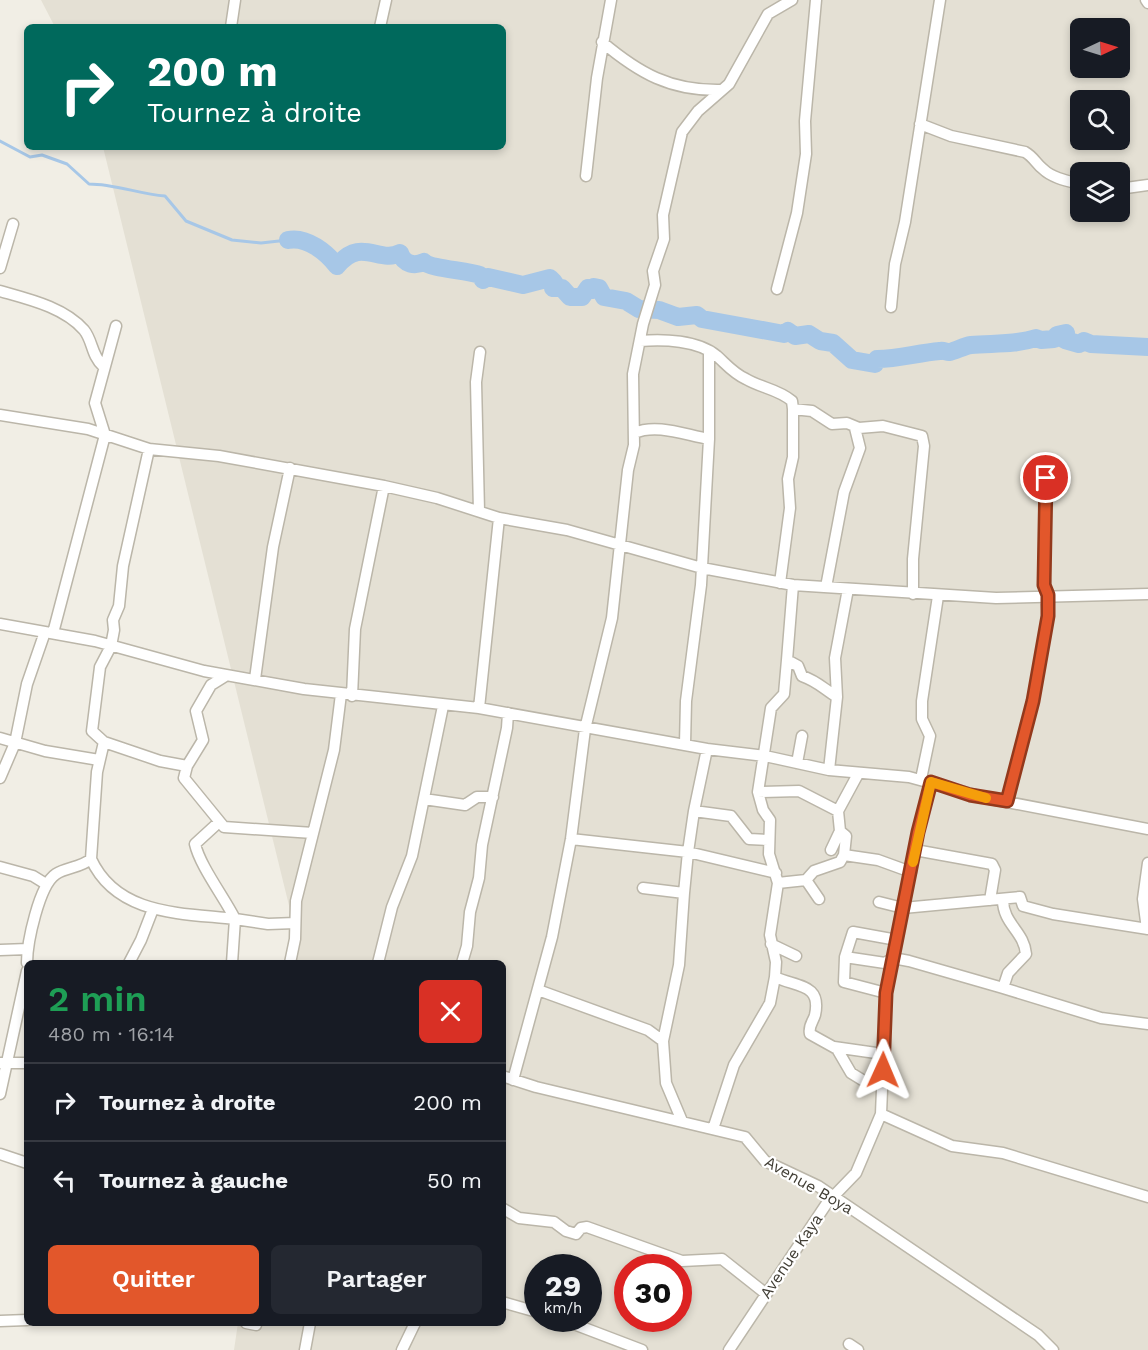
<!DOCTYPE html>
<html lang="fr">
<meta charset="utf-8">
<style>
body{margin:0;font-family:"Work Sans",sans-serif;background:#242831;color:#f1f3f6;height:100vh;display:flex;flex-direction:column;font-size:22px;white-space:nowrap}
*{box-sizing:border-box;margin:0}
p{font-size:20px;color:#9ea1a6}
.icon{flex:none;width:33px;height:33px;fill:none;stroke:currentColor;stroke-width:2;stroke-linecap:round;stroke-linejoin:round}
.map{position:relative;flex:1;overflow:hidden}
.details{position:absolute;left:24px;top:960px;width:482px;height:366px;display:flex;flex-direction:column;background:#171b24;border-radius:9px;box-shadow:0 3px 9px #0003}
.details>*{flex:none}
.top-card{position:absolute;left:24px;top:24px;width:482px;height:126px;border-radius:9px;box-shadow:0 3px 9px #0003;background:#00695c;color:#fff;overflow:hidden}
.needle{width:39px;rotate:86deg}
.tools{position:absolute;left:1070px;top:18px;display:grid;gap:12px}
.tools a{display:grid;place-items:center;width:60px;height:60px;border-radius:9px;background:#171b24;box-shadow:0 3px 9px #0003;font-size:30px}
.speed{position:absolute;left:524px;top:1254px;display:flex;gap:12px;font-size:30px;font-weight:700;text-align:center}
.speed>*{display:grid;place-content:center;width:78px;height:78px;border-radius:50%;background:#171b24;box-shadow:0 3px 9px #0003;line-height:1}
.speed small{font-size:15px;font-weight:400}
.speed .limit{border:9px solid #d22;background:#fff;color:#111}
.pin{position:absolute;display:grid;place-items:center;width:51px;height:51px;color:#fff;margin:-26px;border:3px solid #fff;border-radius:50%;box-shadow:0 2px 6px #0007}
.me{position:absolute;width:66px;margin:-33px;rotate:1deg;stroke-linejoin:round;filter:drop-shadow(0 0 4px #0008)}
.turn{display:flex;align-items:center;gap:21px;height:126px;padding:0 24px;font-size:27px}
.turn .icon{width:78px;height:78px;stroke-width:2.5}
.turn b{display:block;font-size:42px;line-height:51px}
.round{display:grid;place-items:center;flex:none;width:63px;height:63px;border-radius:9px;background:#242831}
.overview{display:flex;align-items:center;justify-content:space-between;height:102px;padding:0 24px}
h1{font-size:36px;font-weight:600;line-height:45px;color:#1e9e55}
.button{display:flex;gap:12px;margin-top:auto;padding:12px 24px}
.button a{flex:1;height:69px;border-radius:9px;background:#e2572b;color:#fff;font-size:24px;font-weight:600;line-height:69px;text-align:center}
.button a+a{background:#242831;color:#f1f3f6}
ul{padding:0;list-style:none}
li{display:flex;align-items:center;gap:18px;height:78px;padding:0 24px;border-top:2px solid #363941}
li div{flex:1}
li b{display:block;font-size:22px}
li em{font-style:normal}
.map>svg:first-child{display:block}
</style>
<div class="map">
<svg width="1148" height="1350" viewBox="0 0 1148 1350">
<rect width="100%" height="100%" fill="#f1eee5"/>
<path fill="#e4e0d4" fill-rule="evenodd" d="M 41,0 L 1148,0 L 1148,1350 L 234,1350 L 238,1323 L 502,1323 L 502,963 L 289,963 L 294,926 L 103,147 L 502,147 L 502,27 L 55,27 ZM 1080,28 L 1119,28 L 1119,68 L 1080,68 ZM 1080,100 L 1119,100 L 1119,140 L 1080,140 ZM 1080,172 L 1119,172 L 1119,212 L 1080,212 ZM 537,1268 L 588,1268 L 588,1318 L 537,1318 ZM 627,1268 L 678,1268 L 678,1318 L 627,1318 Z"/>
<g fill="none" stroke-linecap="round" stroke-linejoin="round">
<path stroke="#a7c7e7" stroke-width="3" d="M 0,141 L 30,157 L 42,155 L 67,164 L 89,184 C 115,184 139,194 165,196 L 186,221 L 232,240 L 261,243 L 288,240"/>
<path stroke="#a7c7e7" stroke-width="18" d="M 288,240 C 307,236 327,253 337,266 C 361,236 379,264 400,253 C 404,265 415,266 424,262 C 431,269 468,270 480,275 L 483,280 L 488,277 L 523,285 L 550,278 L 554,282 L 553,288 L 562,288 L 570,297 L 582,297 L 588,288 L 592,290 L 594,287 L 599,288 L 604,297 L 626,301 L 639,309 L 659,310 L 678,317 L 697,315 L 702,319 L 784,334 L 788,331 L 795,336 L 809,334 L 820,341 L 833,343 L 852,360 L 875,364 L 877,359 C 899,359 917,353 940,351 C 943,350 946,352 949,352 C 956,351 963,346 971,345 C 993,343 1015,345 1036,338 L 1041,340 L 1054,339 L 1057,335 L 1066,333 L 1065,340 L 1079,344 L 1084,341 L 1091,344 L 1148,347"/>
<defs>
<path id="minor" d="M 1146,0 L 1148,3
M 231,27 L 235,0
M 380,27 L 386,0
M 602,42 C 639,73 670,91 721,90
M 920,124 L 951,136 L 1025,152 C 1034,157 1036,164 1043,169 C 1052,178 1068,181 1080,184
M 586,176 L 597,78 L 611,0
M 1119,189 L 1148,185
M 0,268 L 13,224
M 777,289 L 797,213 L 806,154 L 805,121 L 816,0
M 0,291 C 28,299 64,307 84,330 C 93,341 91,355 103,366
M 891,307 L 895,264 L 905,222 L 940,0
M 640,341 C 663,339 698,340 717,356 C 727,365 733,373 746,379 C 761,388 778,389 792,401 L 793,409 L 812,411 L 832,424 L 847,423 L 859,428 L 883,426 L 922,436 L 924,446 L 913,559 L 913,594
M 0,415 L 88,429 L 149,449 L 219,456 L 384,486 L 437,498 L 499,518 L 567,530 L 702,568 L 793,585 L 996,598 L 1148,594
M 634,433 C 657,423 685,435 709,439
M 149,449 L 123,566 L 119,606 L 113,620 L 114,630 L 111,646 L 100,667 L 92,731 L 104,742 L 160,761 L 187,766
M 479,511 L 476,382 L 480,352
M 780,583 L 790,508 L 788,479 L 793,457 L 793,409
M 793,585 L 787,660 L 798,666 L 802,676 C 817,681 824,689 837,697 L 829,770
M 826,587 L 844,492 L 860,448 L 855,428
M 0,624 L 95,641 L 204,671 L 304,689 L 479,708 L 707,749 L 765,756 L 829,770 L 909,777 L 986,798 L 1148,829
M 53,633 L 105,435 L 95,403 L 116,326
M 787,660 L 784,694 L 771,708 L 758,792 L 763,810 L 770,820 L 769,854 L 778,883 L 770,935 L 776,962 L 775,977 C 796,987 822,983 815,1015 C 813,1022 808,1026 810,1034 L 837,1049 L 851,1073 L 864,1081 L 884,1082
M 227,675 L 211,685 L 196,711 L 203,740 L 187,766 L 184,778 L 224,827 L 313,833
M 255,679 L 273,547 L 290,468
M 352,696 L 355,629 L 384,486
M 837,697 L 835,658 L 848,589
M 479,708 L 499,518
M 0,738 L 45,751 L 99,760
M 685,744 L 686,701 L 701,585 L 709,439 L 709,352
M 797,763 L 802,736
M 0,778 L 15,743 L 27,684 L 45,632
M 921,779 L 930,736 L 922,719 L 922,701 L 938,596
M 758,792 L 799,791 L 838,811
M 424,799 L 465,805 L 477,797 L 493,797
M 1007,801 L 1033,701 L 1048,616 L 1044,571 L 1046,478
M 694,811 L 707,749
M 219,822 L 195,844 C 200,866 224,897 235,919 L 268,924 L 295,923
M 840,831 L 838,811 L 858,774
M 571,839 L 688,852 L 684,893
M 768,840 L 749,839 L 731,816 L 694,811 L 688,852 L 776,873
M 831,850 L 840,831 L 846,836 L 844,855
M 915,850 L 992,864 L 995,870 L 990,900
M 91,859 C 117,916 183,913 235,919 L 232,963
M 0,867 L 33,876 L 46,884
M 806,880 L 814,871 L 840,862 L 844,855 L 878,860 L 911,872
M 778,883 L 806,880 L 819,899
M 643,888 L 684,893 L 679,965 L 663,1041 L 666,1083 L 682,1121
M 1003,900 C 1003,924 1024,931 1026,954 L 1008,973 L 1003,988 L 1101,1018 L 1148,1024
M 879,902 L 903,908 L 1020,897 L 1023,906 L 1053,914 L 1148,929
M 1147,929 L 1143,899 L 1148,863
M 771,944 L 796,956
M 0,950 L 28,949
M 845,957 L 853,932 L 897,940
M 27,963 C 27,943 39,885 56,874 C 67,867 80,868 91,859 L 97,772 L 104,742
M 129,963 L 141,940 L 153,909
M 290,963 L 295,939 L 296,901 L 334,750 L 341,694
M 378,963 L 392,907 L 412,856 L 443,706
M 462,963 L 467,946 L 470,912 L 479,878 L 482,845 L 507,728 L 508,713
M 538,990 L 648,1030 L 663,1041
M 886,993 L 844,982 L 845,957 L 885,963 L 893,958 L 909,961 L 1003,988
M 834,1047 L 883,1054
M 0,1063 L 27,1063
M 502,1076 L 536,1087 L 745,1137 L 765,1161 L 818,1186 L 1038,1335 L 1053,1350
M 513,1080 L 552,937 L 571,839 L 585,729 L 612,618 L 628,470 L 634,445 L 633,374 L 643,324 L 655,285 L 653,271 L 664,239 L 663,215 L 682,132 L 698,111 L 729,84 L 768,14 L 792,0
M 0,1094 L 27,971
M 881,1114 L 952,1146 L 1003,1153 L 1148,1197
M 713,1129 L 734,1065 L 770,1003 L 775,977
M 0,1154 L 27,1163
M 502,1208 L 519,1218 L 554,1222 L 566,1231 L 576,1234 L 581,1228 L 587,1227 L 682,1261 L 722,1259 L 765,1293
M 502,1302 L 537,1312
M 558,1318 L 642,1350
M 0,1321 L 27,1320
M 246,1323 L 256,1325
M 849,1344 L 858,1350
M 305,1350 L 310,1323
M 402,1350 L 415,1323
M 729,1350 L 827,1203 L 856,1173 L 881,1114 L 886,993 L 918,832 L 931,782"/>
</defs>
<use href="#minor" stroke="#bbb6a9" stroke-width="13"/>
<use href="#minor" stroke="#fff" stroke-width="10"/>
</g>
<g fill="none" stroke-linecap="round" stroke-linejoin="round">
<defs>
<path id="route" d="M 883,1070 L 886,993 L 918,832 L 931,782 L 970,795 L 1007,801 L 1033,701 L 1048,616 L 1048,595 L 1044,585 L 1046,478"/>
</defs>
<use href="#route" stroke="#93391c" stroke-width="15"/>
<use href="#route" stroke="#e2572b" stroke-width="10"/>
<path stroke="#f59e0b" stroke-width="10" d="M 913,862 L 931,782 L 986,798"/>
</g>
<g text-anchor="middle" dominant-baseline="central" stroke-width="4.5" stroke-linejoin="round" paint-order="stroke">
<g font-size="16" fill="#423f36" stroke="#fff">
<text transform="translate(809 1185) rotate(30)">Avenue Boya</text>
<text transform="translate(791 1256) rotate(-56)">Avenue Kaya</text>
</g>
</g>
</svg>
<div class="tools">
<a><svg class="needle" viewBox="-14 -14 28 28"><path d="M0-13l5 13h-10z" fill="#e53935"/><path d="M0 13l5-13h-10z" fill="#9ea1a6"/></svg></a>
<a><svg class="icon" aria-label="search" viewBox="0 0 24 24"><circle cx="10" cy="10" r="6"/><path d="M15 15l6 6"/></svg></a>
<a><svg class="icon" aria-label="layers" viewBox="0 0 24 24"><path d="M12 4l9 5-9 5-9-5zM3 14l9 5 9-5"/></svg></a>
</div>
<div class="speed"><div>29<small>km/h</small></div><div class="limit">30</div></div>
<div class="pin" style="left:1046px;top:478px;background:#d93025"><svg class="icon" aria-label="arrive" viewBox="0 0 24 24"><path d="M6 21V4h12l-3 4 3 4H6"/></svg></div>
<svg class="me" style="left:883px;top:1070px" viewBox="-20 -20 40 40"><path d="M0-17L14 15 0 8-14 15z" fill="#e2572b" stroke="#fff" stroke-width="4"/></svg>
<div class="top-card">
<div class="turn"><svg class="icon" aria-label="right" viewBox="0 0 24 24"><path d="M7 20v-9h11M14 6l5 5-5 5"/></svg><div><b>200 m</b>Tournez à droite</div></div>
</div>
<section class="details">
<div class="overview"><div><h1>2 min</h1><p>480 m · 16:14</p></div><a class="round" style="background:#d93025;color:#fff"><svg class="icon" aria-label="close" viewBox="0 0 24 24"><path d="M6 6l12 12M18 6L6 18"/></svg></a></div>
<ul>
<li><svg class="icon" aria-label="right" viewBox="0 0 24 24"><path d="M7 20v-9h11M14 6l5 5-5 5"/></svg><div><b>Tournez à droite</b></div><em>200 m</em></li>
<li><svg class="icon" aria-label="left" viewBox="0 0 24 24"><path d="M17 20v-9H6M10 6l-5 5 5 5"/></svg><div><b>Tournez à gauche</b></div><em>50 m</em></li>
</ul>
<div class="button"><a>Quitter</a><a>Partager</a></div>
</section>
</div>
